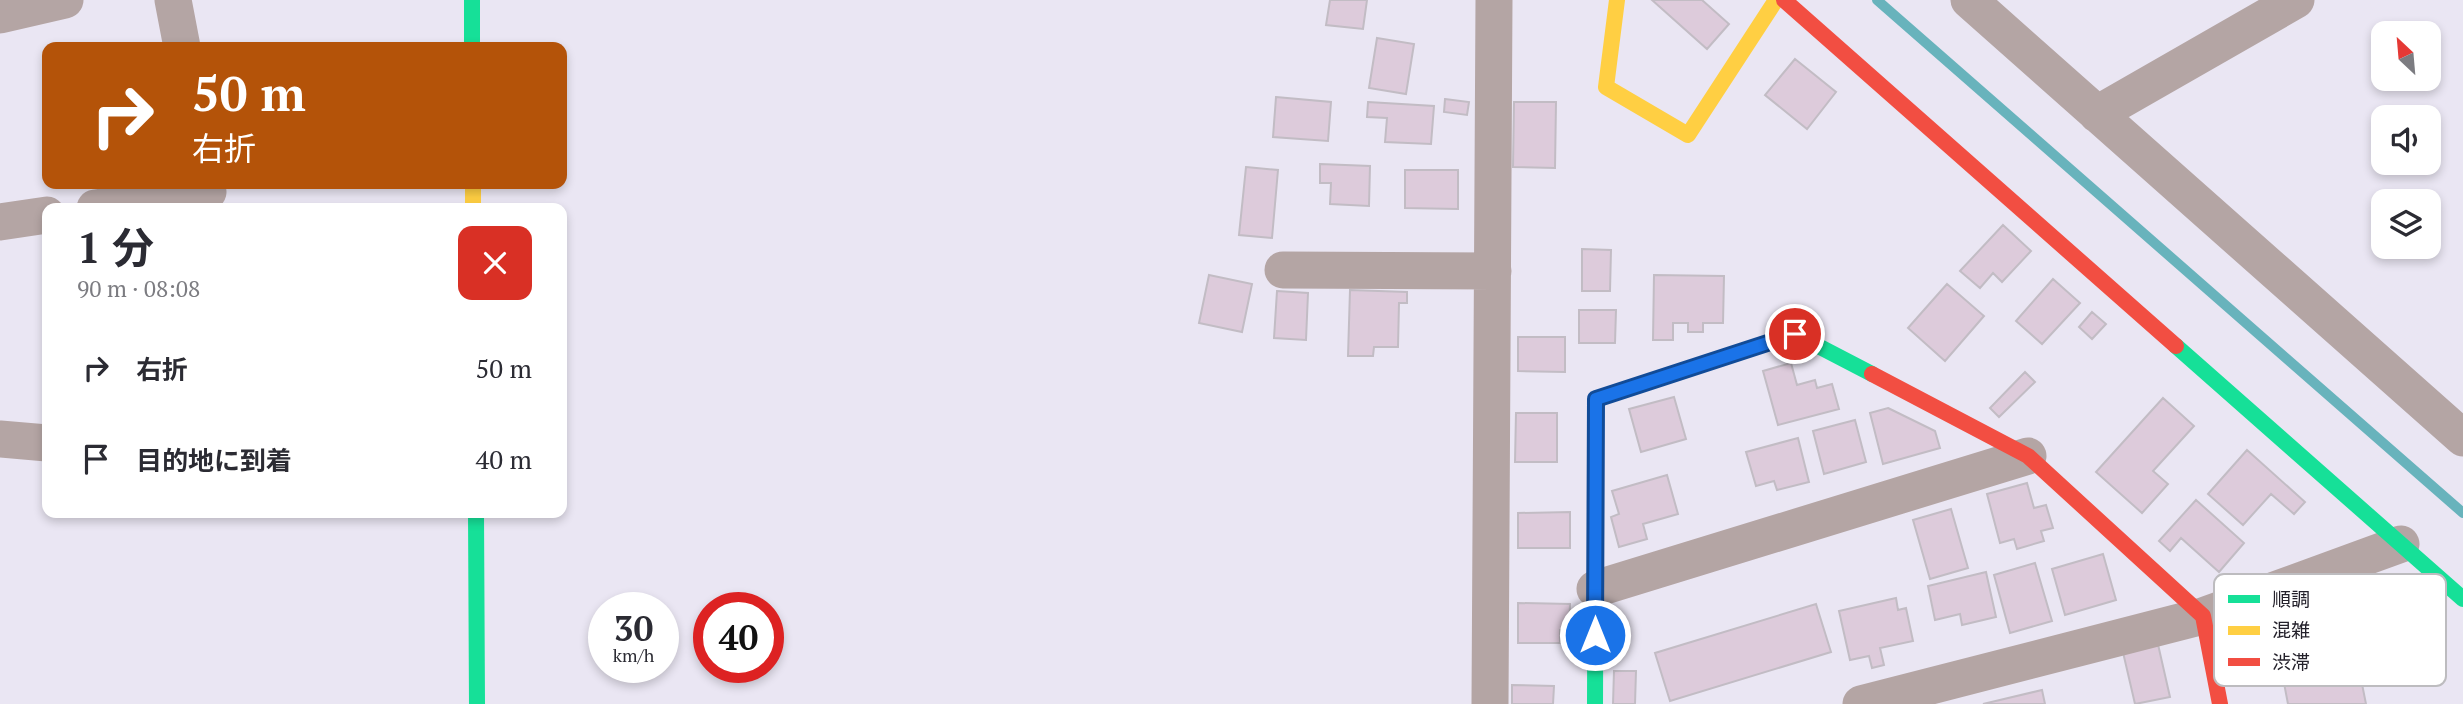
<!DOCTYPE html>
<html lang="ja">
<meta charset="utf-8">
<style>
body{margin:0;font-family:"PT Serif","Noto Sans JP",serif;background:#f7f7f7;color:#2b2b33;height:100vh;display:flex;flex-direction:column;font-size:26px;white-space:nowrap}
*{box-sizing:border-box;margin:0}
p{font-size:23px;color:#7c7c81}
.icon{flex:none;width:38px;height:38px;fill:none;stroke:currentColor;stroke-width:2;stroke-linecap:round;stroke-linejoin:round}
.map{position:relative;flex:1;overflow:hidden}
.panel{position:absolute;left:42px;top:203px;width:525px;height:315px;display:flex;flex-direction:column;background:#fff;border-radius:14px;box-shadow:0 4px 10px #0003}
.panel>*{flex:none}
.guide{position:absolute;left:42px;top:42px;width:525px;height:147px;border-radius:14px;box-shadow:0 4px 10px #0003;background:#b45309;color:#fff;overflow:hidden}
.needle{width:46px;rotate:334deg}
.tools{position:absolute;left:2371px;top:21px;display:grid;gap:14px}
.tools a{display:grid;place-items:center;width:70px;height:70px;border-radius:14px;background:#fff;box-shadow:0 4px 10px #0003;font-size:35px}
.speed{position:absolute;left:588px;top:592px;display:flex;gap:14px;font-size:35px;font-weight:700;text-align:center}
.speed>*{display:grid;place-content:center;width:91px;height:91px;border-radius:50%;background:#fff;box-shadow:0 4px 10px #0003;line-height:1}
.speed small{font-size:18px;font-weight:400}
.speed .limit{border:10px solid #d22;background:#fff;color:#111}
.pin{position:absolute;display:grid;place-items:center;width:60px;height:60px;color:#fff;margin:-30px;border:4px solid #fff;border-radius:50%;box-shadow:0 2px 7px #0007}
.me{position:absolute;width:77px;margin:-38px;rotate:0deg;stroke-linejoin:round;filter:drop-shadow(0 0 5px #0008)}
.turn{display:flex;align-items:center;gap:24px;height:147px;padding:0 35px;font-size:32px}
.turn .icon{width:91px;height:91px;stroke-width:2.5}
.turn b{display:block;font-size:49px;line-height:60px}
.round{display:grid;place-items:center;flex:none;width:74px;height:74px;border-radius:14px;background:#f7f7f7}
.overview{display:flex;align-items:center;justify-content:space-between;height:119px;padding:0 35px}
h1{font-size:42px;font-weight:700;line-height:52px}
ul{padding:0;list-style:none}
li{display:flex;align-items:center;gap:21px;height:91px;padding:0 35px}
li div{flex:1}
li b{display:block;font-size:26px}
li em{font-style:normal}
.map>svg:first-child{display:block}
</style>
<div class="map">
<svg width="2463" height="704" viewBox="0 0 2463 704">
<rect width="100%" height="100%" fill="#eae6f3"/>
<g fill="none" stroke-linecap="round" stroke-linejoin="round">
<path stroke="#68b3bc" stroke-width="10" d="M 1877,0 L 2463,513"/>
</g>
<path fill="#ddcbdb" stroke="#c2bcc4" stroke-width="2" d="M 1330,0 L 1367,0 L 1363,29 L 1326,25 Z
M 1652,0 L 1702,0 L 1729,24 L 1707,49 Z
M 1377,38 L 1414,44 L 1406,94 L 1369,88 Z
M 1795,59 L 1836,92 L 1807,129 L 1765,95 Z
M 1276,97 L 1331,102 L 1328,141 L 1273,137 Z
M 1445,99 L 1469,102 L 1467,115 L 1444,112 Z
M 1368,102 L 1434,106 L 1431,144 L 1385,142 L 1387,118 L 1367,117 Z
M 1514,102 L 1556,102 L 1555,168 L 1513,167 Z
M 1320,164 L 1370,166 L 1369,206 L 1330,204 L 1331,183 L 1320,183 Z
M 1246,167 L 1278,170 L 1272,238 L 1239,235 Z
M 1405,170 L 1458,170 L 1458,209 L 1405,208 Z
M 2003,225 L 2031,251 L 2002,282 L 1993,273 L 1980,288 L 1960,271 Z
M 1582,249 L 1611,250 L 1610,291 L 1582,291 Z
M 1209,275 L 1252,284 L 1242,332 L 1199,323 Z
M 1654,275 L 1724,276 L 1723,323 L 1703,323 L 1703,332 L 1688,332 L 1688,323 L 1673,323 L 1673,340 L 1653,340 Z
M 2053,279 L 2080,303 L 2042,344 L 2016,321 Z
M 1947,284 L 1984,316 L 1945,361 L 1908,328 Z
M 1350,290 L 1407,292 L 1407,303 L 1399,303 L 1398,347 L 1374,347 L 1373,356 L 1348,356 Z
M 1277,291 L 1308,293 L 1306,340 L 1274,338 Z
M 1579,310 L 1616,310 L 1615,343 L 1579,343 Z
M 2092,312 L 2106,324 L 2092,339 L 2079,327 Z
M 1518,337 L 1565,337 L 1565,372 L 1518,371 Z
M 1791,363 L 1797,385 L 1815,380 L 1817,388 L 1832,384 L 1839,409 L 1778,425 L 1763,371 Z
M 2025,372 L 2035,382 L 1999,417 L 1990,408 Z
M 1674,397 L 1686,439 L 1641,452 L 1629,409 Z
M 2163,398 L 2194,426 L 2153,471 L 2168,484 L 2142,513 L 2096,472 Z
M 1888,408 L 1935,431 L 1940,448 L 1883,464 L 1870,413 Z
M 1516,413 L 1557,413 L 1557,462 L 1515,462 Z
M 1855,420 L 1866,462 L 1824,474 L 1813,431 Z
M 1798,438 L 1809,482 L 1777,490 L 1774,481 L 1756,486 L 1746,452 Z
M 2247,450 L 2305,502 L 2294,514 L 2271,494 L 2243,525 L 2208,494 Z
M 1667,475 L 1678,514 L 1643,524 L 1647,539 L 1619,547 L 1611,517 L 1619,514 L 1612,491 Z
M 2027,483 L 2034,508 L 2046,505 L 2053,528 L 2041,531 L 2044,541 L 2017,549 L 2014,539 L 2000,543 L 1987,494 Z
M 2196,500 L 2244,543 L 2219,572 L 2181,538 L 2170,551 L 2159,541 Z
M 1951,509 L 1968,568 L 1930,579 L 1913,520 Z
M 1570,512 L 1570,548 L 1518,548 L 1518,513 Z
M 2103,554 L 2116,600 L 2065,615 L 2052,569 Z
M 2035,563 L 2052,621 L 2010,633 L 1994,575 Z
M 1986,572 L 1996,617 L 1962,625 L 1960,614 L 1935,620 L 1928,586 Z
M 1896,598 L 1898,610 L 1906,608 L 1913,641 L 1880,648 L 1884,665 L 1872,668 L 1869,656 L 1850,660 L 1839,611 Z
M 1518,603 L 1570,604 L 1569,631 L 1560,630 L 1560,643 L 1518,643 Z
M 1816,604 L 1831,652 L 1670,701 L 1655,653 Z
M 2157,640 L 2170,697 L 2135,704 L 2122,648 Z
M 2359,669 L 2366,704 L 2288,704 L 2284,683 Z
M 1614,671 L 1636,671 L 1635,704 L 1613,704 Z
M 1512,685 L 1554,686 L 1553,704 L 1512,704 Z
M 2042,690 L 2045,704 L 1983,704 Z"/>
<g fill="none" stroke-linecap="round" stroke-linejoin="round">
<path stroke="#b4a5a4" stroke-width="37" d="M 173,0 L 182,47
M 1969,0 L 2463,438
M 0,15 L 65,0
M 2097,114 L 2296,0
M 95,208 L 208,192
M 0,222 L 47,215
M 1283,270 L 1493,271
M 0,439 L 47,443
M 1595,589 L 2028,456
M 1490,704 L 1494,0
M 1861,704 L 2203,616 L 2401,544"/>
<path stroke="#16e098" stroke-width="16" d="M 472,0 L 472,47
M 2176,346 L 2463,599
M 476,513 L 477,704
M 1595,704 L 1596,399 L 1795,334 L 1872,374"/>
<path stroke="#ffcf43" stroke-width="16" d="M 1617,0 L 1606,87 L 1688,135 L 1776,0
M 473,184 L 473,208"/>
<path stroke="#f24e42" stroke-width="16" d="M 1784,0 L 2176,346
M 1872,374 L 2028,456 L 2203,616 L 2220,704"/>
</g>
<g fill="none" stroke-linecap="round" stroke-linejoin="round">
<defs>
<path id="route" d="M 1595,635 L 1596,399 L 1795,334"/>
</defs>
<use href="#route" stroke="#114b97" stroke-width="18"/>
<use href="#route" stroke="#1a73e8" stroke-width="12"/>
</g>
<rect x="2214" y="574" width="232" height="112" rx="10" fill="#fff" stroke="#bdbcbf" stroke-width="2"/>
<rect x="2228" y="595" width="32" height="8" fill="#16e098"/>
<rect x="2228" y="626" width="32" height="9" fill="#ffcf43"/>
<rect x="2228" y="658" width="32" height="8" fill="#f24e42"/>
<g font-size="19" fill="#24212b">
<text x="2272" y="606">順調</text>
<text x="2272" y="637">混雑</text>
<text x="2272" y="669">渋滞</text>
</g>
</svg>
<div class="tools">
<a><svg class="needle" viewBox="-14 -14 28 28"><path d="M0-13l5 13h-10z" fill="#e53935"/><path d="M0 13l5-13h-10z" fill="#7c7c81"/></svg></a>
<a><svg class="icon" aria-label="sound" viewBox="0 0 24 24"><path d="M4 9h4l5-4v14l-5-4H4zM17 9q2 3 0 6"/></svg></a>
<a><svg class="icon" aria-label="layers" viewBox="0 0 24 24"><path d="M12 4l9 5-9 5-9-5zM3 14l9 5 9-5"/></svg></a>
</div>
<div class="speed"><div>30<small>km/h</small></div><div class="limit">40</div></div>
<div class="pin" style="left:1795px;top:334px;background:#d93025"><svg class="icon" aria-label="arrive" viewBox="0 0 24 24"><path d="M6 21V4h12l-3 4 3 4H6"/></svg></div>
<svg class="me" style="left:1595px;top:635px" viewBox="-20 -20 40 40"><circle r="17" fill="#1a73e8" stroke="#fff" stroke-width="3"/><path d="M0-11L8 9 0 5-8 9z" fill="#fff"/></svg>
<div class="guide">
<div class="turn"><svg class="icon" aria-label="right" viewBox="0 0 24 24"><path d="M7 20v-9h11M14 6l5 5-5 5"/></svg><div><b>50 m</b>右折</div></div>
</div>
<section class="panel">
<div class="overview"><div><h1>1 分</h1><p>90 m · 08:08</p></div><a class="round" style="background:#d93025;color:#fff"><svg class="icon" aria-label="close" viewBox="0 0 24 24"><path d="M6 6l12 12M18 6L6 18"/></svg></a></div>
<ul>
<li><svg class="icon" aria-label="right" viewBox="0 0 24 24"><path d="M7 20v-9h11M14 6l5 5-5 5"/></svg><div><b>右折</b></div><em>50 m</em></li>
<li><svg class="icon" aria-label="arrive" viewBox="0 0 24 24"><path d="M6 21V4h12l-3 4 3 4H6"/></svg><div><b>目的地に到着</b></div><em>40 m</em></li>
</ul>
</section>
</div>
